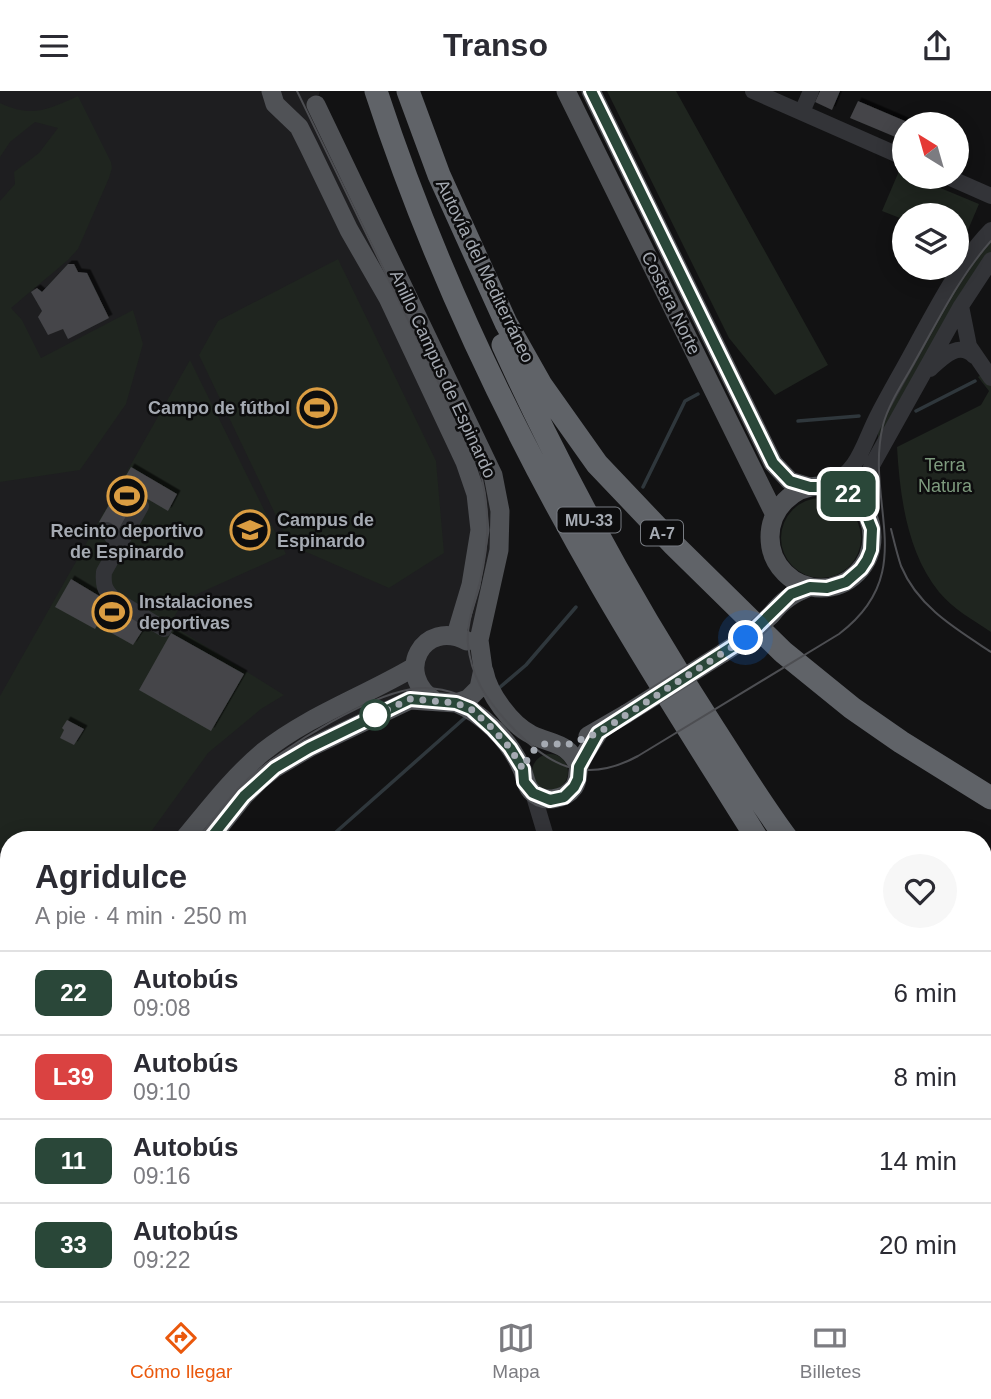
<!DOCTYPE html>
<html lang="es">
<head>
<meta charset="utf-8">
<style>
	body { margin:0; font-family:Arial,sans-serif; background:#f7f7f7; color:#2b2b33; height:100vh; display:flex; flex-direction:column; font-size:26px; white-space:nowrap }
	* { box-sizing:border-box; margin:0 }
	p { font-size:23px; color:#7c7c81 }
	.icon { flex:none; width:38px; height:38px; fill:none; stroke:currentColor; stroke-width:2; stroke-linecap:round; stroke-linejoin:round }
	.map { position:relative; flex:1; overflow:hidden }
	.details { position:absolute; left:0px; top:740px; width:992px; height:471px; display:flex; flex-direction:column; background:#fff; border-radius:28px 28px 0 0; box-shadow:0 4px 18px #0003 }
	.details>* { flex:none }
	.badge { padding:0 14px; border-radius:10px; font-size:24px; line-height:46px }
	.needle { width:46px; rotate:323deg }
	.controls { position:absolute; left:892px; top:21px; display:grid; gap:14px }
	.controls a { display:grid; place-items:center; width:77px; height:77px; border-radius:50%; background:#fff; box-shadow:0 4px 18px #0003; font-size:35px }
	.you { position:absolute; width:35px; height:35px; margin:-18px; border:5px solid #fff; border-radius:50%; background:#1a73e8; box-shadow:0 0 0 10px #1a73e833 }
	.map>.badge { position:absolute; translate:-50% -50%; box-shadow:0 0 0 4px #fff }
	.round { display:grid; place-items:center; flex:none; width:74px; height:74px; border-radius:37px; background:#f7f7f7 }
	.headline { display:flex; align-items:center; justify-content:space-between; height:119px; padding:0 35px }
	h1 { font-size:33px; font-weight:700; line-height:52px }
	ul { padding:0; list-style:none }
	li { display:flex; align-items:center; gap:21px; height:84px; padding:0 35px; border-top:2px solid #e1e1e2 }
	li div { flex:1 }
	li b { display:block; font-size:26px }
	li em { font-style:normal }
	li .badge { min-width:77px; font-weight:700; text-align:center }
	header { display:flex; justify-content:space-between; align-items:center; height:91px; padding:0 35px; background:#fff; font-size:32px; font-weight:700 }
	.tab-bar { display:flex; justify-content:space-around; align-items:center; height:98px; border-top:2px solid #e1e1e2; background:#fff; font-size:19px; color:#7c7c81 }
	.tab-bar a { display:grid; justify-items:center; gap:4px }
	.tab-bar .on { color:#ea580c }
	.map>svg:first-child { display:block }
	.built { fill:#1e1e20 }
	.green { fill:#1f251f }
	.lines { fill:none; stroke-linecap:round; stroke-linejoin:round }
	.stream { stroke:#2f373c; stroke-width:3.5 }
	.building { fill:#444548; filter:url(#shadow) }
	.minor { stroke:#333438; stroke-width:16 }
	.major { stroke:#505256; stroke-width:19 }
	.highway { stroke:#606368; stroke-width:23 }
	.tram { stroke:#4d4e52; stroke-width:2 }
	.major-bridge { stroke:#505256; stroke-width:19 }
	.line-casing { stroke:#fff; stroke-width:16 }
	.line { stroke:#2a4739; stroke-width:10 }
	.walk { stroke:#a5aab2; stroke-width:7; stroke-dasharray:0 12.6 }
	.stop-dot { fill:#fff; stroke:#2a4739; stroke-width:3.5 }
	.labels { text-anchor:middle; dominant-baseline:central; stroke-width:5; stroke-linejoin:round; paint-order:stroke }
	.shield { fill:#0d0d0e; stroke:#777b81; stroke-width:2 }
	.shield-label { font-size:16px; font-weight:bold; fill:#a5aab2 }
	.street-label { font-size:18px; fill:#a5aab2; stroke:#0d0d0e }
	.poi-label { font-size:18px; font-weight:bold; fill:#a5aab2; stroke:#0d0d0e; text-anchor:start }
	.park-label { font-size:18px; fill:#7e9b7e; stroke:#0d0d0e }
</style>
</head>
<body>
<header><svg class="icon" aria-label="menu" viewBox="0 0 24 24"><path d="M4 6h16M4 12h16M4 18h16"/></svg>Transo<svg class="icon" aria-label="share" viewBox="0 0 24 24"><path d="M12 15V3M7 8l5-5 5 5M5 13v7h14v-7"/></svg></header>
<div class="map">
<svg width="991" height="1210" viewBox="0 0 991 1210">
	<defs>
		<filter id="shadow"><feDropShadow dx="3.5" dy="-3.5" stdDeviation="0" flood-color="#0009"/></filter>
	</defs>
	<rect width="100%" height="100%" fill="#121213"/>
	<path class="built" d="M0,0H320L316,14L500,420L479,597L435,610L309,657L209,749H9V881L0,883Z"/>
	<path class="green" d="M607,0H676L828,274L775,304L729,247Z
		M78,5L111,71L112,77L109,87L78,158L68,169L11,217L22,229L41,267L133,219L143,253L126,313L80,379L0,391V110L15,93L14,81L39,62L58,37L35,31L10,51L0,66V12C32,27 47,19 78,5Z
		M899,80L905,82V86H914L979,113L962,153L957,151V124H905V129L882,120Z
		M991,144V165L878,356V341L914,264Z
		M338,168L436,370L444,462L389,497L290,454L199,264L218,230Z
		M190,269L286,463L184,509L170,533L284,604L261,618L208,662L145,749H9V763L0,758V605Z
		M991,276V541C973,529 953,518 939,501C907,461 900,406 897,356L981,314L989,300L978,286Z
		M781 447a40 40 0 1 1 80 0a40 40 0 1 1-80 0Z
		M532 681a18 18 0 1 1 36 0a18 18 0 1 1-36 0Z"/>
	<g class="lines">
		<path class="stream" d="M916,320L975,290
			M798,330L859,325
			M643,396L685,310L698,303
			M499,597L526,574L576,516
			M327,749L467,625
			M0,979L9,972"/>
	</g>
	<path class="building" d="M820,0H840L832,19L815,11Z
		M858,10L912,33H905V50L850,27Z
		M68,173H74L78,181L87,182L109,227L68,248L63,238L48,244L38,226L42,220L31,201L37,197L42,201Z
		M131,376L177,403L168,420L139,403L117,442L99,431Z
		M71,488L111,512L95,538L55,516Z
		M121,518L146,534L133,554L108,540Z
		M171,542L244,583L211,640L139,599Z
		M67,629L84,638L74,654L60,647L64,639L62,637Z"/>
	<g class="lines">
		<path class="minor" d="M753,0L905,67
			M802,21L811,0
			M948,86L991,105
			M961,215L969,255L991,287
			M930,278C942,267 959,249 974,265
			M828,396C862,376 862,354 879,322C892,297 907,272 920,247C941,209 961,170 991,139
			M141,415L104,481C103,493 104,499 113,507L164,538
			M864,418L863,400L871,376L961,215L991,169
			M107,439L119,454
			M533,702L547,749
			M984,1088L991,1095
			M0,1094L9,1091
			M175,1202L178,1210
			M699,1202L711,1210
			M872,1210L873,1202"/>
		<path class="major" d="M271,0L275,13L299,36L309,56L349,139L388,207L465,371L476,403L480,439L471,494L456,544
			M566,0L775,424
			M591,0L773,372L790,390L810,396
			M770 446a51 51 0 1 1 102 0a51 51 0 1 1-102 0Z
			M771,524C783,509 792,503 810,496
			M723,562L746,547
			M484,580C488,602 511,634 532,644C554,654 568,651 579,676
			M435,610C393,583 423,527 467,550
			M456,612C483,623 509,649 521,676C526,685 524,692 531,700C543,713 565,709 574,696C579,689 577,682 579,675C583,664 592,652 598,642
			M588,645L626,623
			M183,749C209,718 232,687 263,661C308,625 365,605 414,576
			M209,749L244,705L259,690L275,677L309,657L410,609L456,612L468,608L479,597L483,578L479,549L499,459L500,420L493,384L316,14
			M0,863L9,861
			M0,883L9,881"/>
		<path class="highway" d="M376,0C432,172 510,336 600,492C650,579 705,664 758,749
			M408,0L439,84L506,232L541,294L597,373L674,454L783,561L852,617L901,651L991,707
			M503,254C564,388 634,515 714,638C738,675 761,713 788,749
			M984,991L991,999
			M984,1026L991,1033
			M984,1047L991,1055"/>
		<path class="tram" d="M297,0L479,375C490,417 490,448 480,491C475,510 466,534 468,553C471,586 486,608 508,632C547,674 583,695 638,665L839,543C921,481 864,413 883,334C889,312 903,292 914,272C938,230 959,186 991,150
			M891,438C894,450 897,463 901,475C918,516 956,538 991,561
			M197,749C213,728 229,706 248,688C282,657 375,599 421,597C447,596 474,607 493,626
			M0,873L9,871"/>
		<path class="major-bridge" d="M746,547L771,524
			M626,623L723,562"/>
	</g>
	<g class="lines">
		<g class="line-casing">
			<path id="line" d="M209,749L244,705L275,677L309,657L410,608L456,612L471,618L492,637L510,657L523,678L524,691L533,702L550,709L564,706L574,696L578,688L579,676L598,642L746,547L791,503L810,496L827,497L846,491L861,478L867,469L871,459L872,438L864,418L855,407L842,400L828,396H810L790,390L773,372L591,0"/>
		</g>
		<use href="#line" class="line"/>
		<path class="walk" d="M375,624L370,627L410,608L456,612L471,618L492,637L510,657L523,678C531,658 541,647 564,655L598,642L746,547"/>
	</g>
	<defs>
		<g id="stadium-ring" transform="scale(2.0125)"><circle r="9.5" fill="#0d0d0e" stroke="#db9d42" stroke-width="1.5"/><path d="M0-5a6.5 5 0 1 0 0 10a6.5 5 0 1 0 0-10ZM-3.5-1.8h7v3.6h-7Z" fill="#db9d42"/></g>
		<g id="university-ring" transform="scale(2.0125)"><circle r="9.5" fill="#0d0d0e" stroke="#db9d42" stroke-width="1.5"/><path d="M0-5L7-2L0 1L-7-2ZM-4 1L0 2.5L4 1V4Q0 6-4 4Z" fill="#db9d42"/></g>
	</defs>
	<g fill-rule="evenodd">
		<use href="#stadium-ring" x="317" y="317"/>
		<use href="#stadium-ring" x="127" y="405"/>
		<use href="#university-ring" x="250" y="439"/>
		<use href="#stadium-ring" x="112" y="521"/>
	</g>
	<circle class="stop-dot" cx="375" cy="624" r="14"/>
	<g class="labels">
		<g class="shield">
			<rect x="557.5" y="416.5" width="63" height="25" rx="5"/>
			<rect x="641" y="429.5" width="42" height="25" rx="5"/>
		</g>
		<g class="shield-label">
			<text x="589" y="429">MU-33</text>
			<text x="662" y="442">A-7</text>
		</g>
		<g class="street-label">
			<text transform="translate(485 180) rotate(64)">Autovía del Mediterráneo</text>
			<text transform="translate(671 212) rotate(64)">Costera Norte</text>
			<text transform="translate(443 283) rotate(65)">Anillo Campus de Espinardo</text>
		</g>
		<g class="poi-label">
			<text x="290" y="317" text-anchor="end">Campo de fútbol</text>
			<text x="277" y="429">Campus de<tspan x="277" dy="21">Espinardo</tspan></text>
			<text x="127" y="440" text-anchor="middle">Recinto deportivo<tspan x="127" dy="21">de Espinardo</tspan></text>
			<text x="139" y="511">Instalaciones<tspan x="139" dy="21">deportivas</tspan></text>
		</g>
		<g class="park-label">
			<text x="945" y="374">Terra<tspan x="945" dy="21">Natura</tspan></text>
		</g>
	</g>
</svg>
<div class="controls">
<a><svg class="needle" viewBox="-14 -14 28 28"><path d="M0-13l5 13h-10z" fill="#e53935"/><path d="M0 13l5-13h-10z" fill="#7c7c81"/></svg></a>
<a><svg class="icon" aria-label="layers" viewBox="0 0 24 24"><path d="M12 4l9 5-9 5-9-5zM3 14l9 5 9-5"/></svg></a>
</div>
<div class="you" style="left:746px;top:547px"></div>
<b class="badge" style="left:848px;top:403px;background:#2a4739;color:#fff">22</b>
<section class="details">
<div class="headline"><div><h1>Agridulce</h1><p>A pie · 4 min · 250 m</p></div><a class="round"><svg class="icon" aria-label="heart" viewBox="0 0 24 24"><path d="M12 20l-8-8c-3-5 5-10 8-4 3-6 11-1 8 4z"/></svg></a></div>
<ul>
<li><span class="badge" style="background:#2a4739;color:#fff">22</span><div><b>Autobús</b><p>09:08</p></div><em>6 min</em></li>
<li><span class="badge" style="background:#da4241;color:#fff">L39</span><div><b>Autobús</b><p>09:10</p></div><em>8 min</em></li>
<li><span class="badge" style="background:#2a4739;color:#fff">11</span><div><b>Autobús</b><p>09:16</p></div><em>14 min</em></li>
<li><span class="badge" style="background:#294738;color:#fff">33</span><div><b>Autobús</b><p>09:22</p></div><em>20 min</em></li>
</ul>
</section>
</div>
<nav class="tab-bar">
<a class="on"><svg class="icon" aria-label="directions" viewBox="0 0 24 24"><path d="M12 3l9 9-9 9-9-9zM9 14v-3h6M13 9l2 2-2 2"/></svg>Cómo llegar</a>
<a><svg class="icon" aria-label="map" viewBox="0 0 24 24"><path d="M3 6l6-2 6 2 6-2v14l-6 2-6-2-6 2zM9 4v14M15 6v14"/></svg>Mapa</a>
<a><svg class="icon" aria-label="tickets" viewBox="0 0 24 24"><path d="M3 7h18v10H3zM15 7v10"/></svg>Billetes</a>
</nav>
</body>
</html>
